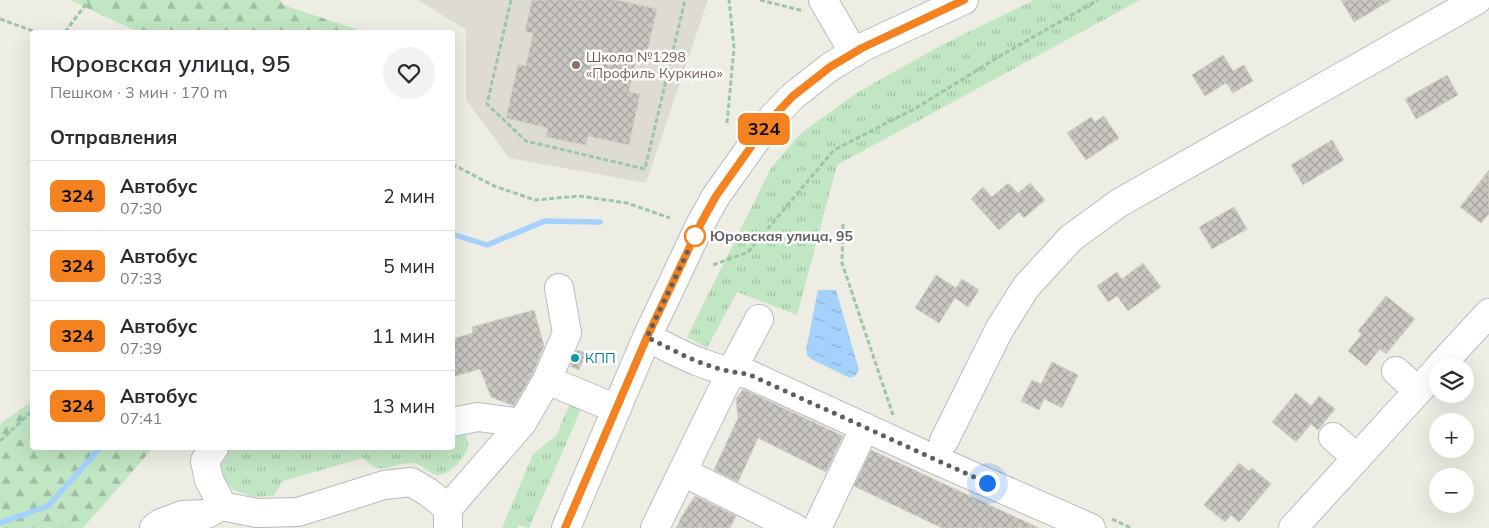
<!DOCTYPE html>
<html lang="ru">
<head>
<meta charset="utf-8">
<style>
	body { margin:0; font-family:Mulish,sans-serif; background:#f2f2f3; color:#2b2b33; height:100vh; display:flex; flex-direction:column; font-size:19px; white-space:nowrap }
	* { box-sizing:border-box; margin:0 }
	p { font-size:16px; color:#7c7c81 }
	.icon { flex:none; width:28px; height:28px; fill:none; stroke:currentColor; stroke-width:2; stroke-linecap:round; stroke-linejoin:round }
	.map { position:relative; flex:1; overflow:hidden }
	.side { position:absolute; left:30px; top:30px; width:425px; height:420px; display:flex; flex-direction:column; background:#fff; border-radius:5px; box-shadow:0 5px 20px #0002 }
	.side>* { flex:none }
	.badge { padding:0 10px; border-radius:8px; font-size:18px; line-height:32px }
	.tools { position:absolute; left:1429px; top:358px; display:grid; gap:10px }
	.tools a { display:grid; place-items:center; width:45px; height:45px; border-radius:50%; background:#fff; box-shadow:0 5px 20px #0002; font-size:25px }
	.you { position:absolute; width:25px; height:25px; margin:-12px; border:4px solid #fff; border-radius:50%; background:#1a73e8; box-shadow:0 0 0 8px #1a73e833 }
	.map>.badge { position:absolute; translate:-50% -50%; box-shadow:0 0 0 2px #fff }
	h2 { padding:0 20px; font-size:19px; line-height:45px }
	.round { display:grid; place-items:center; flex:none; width:52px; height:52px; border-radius:26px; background:#f2f2f3 }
	.overview { display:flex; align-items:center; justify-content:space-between; height:85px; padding:0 20px }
	h1 { font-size:24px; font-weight:600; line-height:38px }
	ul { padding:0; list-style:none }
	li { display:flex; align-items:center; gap:15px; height:70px; padding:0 20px; border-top:1px solid #e1e1e2 }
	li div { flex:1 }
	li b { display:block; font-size:19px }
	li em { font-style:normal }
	li .badge { min-width:55px; font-weight:700; text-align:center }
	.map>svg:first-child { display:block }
	.education { fill:#dedcd2 }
	.grass { fill:url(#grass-tufts) }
	.forest { fill:url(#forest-firs) }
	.water { fill:url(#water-ripples) }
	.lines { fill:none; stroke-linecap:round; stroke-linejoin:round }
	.stream { stroke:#a5d1fd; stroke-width:5.5 }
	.building { fill:url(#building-cross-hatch); stroke:#d3cfc3 }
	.minor-casing { stroke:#b9bbc0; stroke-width:30 }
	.path { stroke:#9bc6aa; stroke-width:3; stroke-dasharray:5 2.5; stroke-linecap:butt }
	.minor { stroke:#fff; stroke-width:28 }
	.line-casing { stroke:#fff; stroke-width:11 }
	.line { stroke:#f58220; stroke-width:8 }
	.walk { stroke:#5c5f65; stroke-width:5; stroke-dasharray:0 9 }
	.education-dot { fill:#8d6e63; stroke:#fff; stroke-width:2 }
	.stop-dot { fill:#fff; stroke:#f58220; stroke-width:2.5 }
	.culture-dot { fill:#0f9aa8; stroke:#fff; stroke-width:2 }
	.labels { text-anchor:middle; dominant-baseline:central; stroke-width:5; stroke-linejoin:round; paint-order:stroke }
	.education-label { font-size:14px; fill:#785e54; stroke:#fff; text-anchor:start }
	.stop-label { font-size:14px; font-weight:bold; fill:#5c5f65; stroke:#fff; text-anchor:start }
	.culture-label { font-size:14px; fill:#0d838f; stroke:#fff; text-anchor:start }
</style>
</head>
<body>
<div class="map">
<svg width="1489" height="528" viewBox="0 0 1489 528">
	<defs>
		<pattern id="grass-tufts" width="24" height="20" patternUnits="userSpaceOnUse" patternTransform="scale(1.25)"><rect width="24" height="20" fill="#c1e6c4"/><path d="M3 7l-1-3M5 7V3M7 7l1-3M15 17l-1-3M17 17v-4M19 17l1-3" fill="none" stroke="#a0bea3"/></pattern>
		<pattern id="forest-firs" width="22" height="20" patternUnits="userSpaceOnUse" patternTransform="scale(1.25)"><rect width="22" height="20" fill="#c1e6c4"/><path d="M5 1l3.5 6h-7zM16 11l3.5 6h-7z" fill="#a0bea3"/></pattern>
		<pattern id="water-ripples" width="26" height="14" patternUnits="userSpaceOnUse" patternTransform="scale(1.25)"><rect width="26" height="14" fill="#a5d1fd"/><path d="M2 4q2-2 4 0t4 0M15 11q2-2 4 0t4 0" fill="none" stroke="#8aadd0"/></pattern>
		<pattern id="building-cross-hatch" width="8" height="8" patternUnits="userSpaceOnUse" patternTransform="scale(1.25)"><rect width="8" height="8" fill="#cac7c2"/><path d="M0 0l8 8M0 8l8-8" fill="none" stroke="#a7a5a1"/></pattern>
	</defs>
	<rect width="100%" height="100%" fill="#eeede4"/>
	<path class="education" d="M418,0H708L646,183L509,158L466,100V30Z"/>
	<path class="grass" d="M1034,0H1140L837,165L797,315L737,292L707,348L687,337L771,168L800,134L855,94L936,48Z
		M573,396L583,405L529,528L519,525L517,528H502L533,454L556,436Z
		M453,427L462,430C465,434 469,440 468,445C467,456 450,476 437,475C429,474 424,466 417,464C402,459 384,474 372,466C369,464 366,460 363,458L283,481L273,496L253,497L234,490L224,480L218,465L224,448H452Z"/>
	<path class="forest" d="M70,0H280L283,5L365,32H138Z
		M32,401V448H153L83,528H0V424Z"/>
	<path class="water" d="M818,290H836L859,370L855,376L850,378L811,359L807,355L806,350Z"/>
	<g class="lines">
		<path class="stream" d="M452,236L455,235L487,245L545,221L600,222
			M0,523L48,506L100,448"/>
	</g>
	<path class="building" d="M532,0H617L657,9L646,57L637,55L629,92L640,94L629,145L588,136L586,145L546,137L548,128L506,118L518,64L526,66L533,33L525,32Z
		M1341,0H1391L1354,22Z
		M1223,55L1233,71L1244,65L1253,81L1233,93L1226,83L1205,96L1192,75Z
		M1447,75L1458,95L1416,119L1405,99Z
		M1104,116L1119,138L1086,160L1067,133L1091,117L1095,122Z
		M1332,140L1344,160L1303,185L1291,165Z
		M1489,170V214L1481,223L1460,207Z
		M1008,183L1018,193L1030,183L1045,200L1024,218L1019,212L999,230L971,199L983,187L992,197Z
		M1234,207L1247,229L1212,249L1199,227Z
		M1143,263L1161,287L1128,311L1117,296L1108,302L1097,286L1117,272L1122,279Z
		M936,275L956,288L962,279L979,290L968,307L955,298L939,323L915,308Z
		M1386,296L1415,319L1386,354L1380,349L1366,366L1348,351L1362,334L1358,331Z
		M534,310L544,346L533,373L514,406L491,397L480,369L452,377V339L473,333L472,327Z
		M577,350L586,353L579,370L570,366Z
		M1052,362L1078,375L1062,408L1044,399L1039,410L1021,401L1032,380L1041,384Z
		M743,389L843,436L826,472L758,438L738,482L714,470L738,418L736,399Z
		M1296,393L1311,406L1319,396L1335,409L1318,430L1311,424L1296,442L1272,422Z
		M871,450L1039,528H942L854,486Z
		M1239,463L1249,471L1252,468L1271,484L1239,522L1231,515L1225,522L1204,505Z
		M695,496L736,516L730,528H676L682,516Z"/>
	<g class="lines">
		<g class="minor-casing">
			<path id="minor" d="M823,0L854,53
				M647,337C680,354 711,371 748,374L936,460L1091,528
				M1440,366L1489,313
				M1396,371L1418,391
				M547,380L617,409
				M452,422L478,417L522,423
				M1333,437L1357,458
				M944,441L999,330L1026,287L1071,238L1119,203L1477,0
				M214,448L205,461L209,480L219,499L221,506L257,513L298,512L384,485L411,482L428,492L448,508
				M683,472L795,528
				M154,528L161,523L182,515L207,514L221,506
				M448,528V508L522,423L547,380L567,333L559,288
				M566,528L647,337L701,223L716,196L758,137L773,117L793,96L830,67L861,48L964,0
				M655,528L731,372L759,319
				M817,528L865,427
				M1293,528L1438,369"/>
		</g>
		<path class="path" d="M511,0L487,104L526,141L645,169L685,0
			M760,0L804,11
			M0,19L36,32
			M65,32L89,0
			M727,123L734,48L729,0
			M452,164L494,186L535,200L579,196L627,203L670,218
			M843,224L842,263L893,415
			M713,265L748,252L834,150L916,108L1000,56L1098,0
			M0,441L32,411
			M1112,519L1131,528"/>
		<use href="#minor" class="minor"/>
	</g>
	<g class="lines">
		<g class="line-casing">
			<path id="line" d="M565,528L647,337L701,223L716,196L758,137L773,117L793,96L830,67L862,48L964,0"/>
		</g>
		<use href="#line" class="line"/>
		<path class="walk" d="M695,236L647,337C680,354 711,371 748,374L987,483"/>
	</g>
	<circle class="education-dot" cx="576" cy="65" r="5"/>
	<circle class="stop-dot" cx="695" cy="236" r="10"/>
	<circle class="culture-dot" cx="575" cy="358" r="5"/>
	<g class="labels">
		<g class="education-label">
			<text x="586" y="57">Школа №1298<tspan x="586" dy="16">«Профиль Куркино»</tspan></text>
		</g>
		<g class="stop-label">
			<text x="710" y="236">Юровская улица, 95</text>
		</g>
		<g class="culture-label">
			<text x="585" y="358">КПП</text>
		</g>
	</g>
</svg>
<div class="tools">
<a><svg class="icon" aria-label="layers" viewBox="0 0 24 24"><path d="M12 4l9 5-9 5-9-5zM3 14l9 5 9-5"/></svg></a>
<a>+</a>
<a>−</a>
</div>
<div class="you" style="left:987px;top:483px"></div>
<b class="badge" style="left:764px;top:129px;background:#f58220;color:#111">324</b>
<section class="side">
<div class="overview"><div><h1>Юровская улица, 95</h1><p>Пешком · 3 мин · 170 m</p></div><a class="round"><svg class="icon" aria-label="heart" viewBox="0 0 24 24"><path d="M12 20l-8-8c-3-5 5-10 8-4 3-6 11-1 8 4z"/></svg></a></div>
<h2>Отправления</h2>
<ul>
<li><span class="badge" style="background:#f58220;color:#111">324</span><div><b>Автобус</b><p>07:30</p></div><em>2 мин</em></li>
<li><span class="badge" style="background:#f58220;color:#111">324</span><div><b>Автобус</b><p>07:33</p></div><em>5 мин</em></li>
<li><span class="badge" style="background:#f58220;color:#111">324</span><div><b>Автобус</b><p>07:39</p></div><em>11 мин</em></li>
<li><span class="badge" style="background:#f58220;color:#111">324</span><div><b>Автобус</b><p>07:41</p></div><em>13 мин</em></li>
</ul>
</section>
</div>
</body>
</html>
